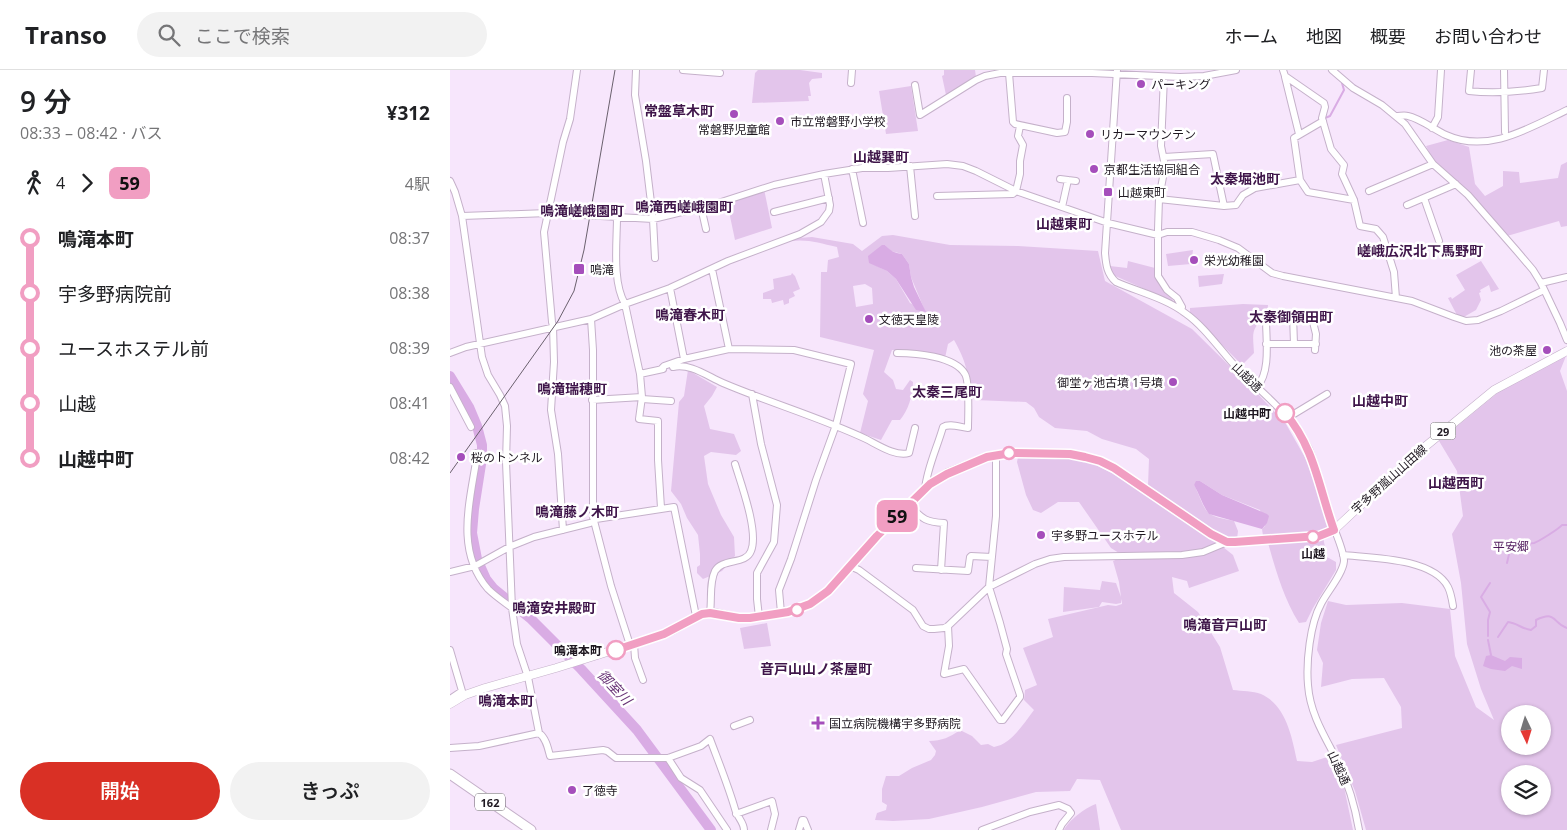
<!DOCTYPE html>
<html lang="ja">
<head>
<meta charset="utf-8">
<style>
	body { margin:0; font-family:"Open Sans","Noto Sans JP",sans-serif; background:#f2f2f2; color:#202124; height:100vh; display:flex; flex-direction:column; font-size:19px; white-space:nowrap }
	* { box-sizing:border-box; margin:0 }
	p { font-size:16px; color:#757577 }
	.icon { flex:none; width:28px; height:28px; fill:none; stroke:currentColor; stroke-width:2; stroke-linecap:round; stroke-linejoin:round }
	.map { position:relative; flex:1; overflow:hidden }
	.sheet { display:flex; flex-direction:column; background:#fff; width:450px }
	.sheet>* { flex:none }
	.badge { padding:0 10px; border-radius:8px; font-size:18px; line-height:32px }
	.needle { width:32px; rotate:176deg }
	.buttons { position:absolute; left:1051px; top:635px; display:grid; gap:10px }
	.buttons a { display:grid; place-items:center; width:50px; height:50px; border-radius:50%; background:#fff; box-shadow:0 1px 4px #0004; font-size:25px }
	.map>.badge { position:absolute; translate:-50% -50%; box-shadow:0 0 0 2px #fff }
	.legs { display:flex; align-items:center; gap:8px; height:55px; padding:0 20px; font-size:16px }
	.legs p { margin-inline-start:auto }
	.overview { display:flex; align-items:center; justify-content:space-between; height:85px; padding:0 20px }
	h1 { font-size:28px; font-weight:600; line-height:38px }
	.primary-button { display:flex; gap:10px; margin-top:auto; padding:10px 20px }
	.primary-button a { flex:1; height:58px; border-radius:30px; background:#d93025; color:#fff; font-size:20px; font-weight:600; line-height:58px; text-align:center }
	.primary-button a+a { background:#f2f2f2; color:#202124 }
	ul { padding:0 20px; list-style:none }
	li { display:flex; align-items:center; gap:18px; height:55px; font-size:19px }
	li i { display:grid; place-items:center; width:8px; height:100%; margin:0 6px; background:currentColor }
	li i::after { content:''; width:12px; height:12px; margin:-6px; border:4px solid; border-radius:50%; background:#fff }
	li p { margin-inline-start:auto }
	li:first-child i { background:linear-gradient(#0000 50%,currentColor 0) }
	li:last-child i { background:linear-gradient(currentColor 50%,#0000 0) }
	header { display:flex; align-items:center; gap:30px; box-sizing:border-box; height:70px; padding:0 25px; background:#fff; border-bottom:1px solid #e0e0e0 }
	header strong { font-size:24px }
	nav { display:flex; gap:28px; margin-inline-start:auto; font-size:18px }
	.search { width:350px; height:45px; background:#f2f2f2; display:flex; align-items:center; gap:12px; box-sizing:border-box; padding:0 18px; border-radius:28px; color:#757577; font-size:19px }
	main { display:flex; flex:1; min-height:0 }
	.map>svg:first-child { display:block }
	.green { fill:#e3c5eb; fill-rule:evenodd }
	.water { fill:#d9ace4 }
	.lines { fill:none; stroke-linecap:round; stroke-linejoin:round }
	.stream { stroke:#d9ace4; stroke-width:2 }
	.river { stroke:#d9ace4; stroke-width:10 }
	.minor-casing { stroke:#c5b1ca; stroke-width:8 }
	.major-casing { stroke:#c5b1ca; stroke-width:9 }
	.highway-casing { stroke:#c5b1ca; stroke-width:11 }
	.minor { stroke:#fff; stroke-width:6 }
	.major { stroke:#fff; stroke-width:8 }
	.highway { stroke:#fff; stroke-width:9 }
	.tram { stroke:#6a606d; stroke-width:1 }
	.line-1-casing { stroke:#fff; stroke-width:11 }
	.line-1 { stroke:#f19ec2; stroke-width:8 }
	.poi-dot { fill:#a54ebb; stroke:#fff; stroke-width:2 }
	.stop-1-dot { fill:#fff; stroke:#f19ec2; stroke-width:2.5 }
	.labels { text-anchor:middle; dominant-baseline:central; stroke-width:5; stroke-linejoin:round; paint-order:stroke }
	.shield { fill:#fff; stroke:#625d64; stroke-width:1 }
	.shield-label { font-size:11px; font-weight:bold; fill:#1f1821 }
	.poi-label { font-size:12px; fill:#1f1821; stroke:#fff; text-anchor:start }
	.street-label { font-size:12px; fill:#1f1821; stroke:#fff }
	.stop-label { font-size:12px; font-weight:bold; fill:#1f1821; stroke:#fff; text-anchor:end }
	.park-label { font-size:12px; fill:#4f195c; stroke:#fff }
	.neighbourhood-label { font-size:14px; font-weight:bold; fill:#3f164a; stroke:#fff }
	.water-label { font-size:14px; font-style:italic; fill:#683376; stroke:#fff }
</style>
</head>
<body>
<header>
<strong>Transo</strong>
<div class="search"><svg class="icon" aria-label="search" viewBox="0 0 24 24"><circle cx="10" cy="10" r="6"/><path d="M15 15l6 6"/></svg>ここで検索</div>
<nav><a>ホーム</a><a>地図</a><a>概要</a><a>お問い合わせ</a></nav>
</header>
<main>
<section class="sheet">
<div class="overview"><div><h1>9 分</h1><p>08:33 – 08:42 · バス</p></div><b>¥312</b></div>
<div class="legs"><svg class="icon" aria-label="walk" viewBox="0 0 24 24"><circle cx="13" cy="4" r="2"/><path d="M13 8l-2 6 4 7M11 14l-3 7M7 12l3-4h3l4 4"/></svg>4<svg class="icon" aria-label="forward" viewBox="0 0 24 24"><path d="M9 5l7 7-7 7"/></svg><b class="badge" style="background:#f19ec2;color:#111">59</b><p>4駅</p></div>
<ul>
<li><i style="color:#f19ec2"></i><b>鳴滝本町</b><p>08:37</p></li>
<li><i style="color:#f19ec2"></i><span>宇多野病院前</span><p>08:38</p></li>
<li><i style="color:#f19ec2"></i><span>ユースホステル前</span><p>08:39</p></li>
<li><i style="color:#f19ec2"></i><span>山越</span><p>08:41</p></li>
<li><i style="color:#f19ec2"></i><b>山越中町</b><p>08:42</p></li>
</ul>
<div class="primary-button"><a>開始</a><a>きっぷ</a></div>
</section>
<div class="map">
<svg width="1117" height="760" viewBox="0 0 1117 760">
	<rect width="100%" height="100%" fill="#f7e6fc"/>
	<path class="green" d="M308,0H350L372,3V8L362,9L359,13L361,26H358L359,31L302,33L305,3Z
		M494,0H525L526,7L496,25L492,6L494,5Z
		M461,16L468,61L436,64L429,21Z
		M998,70L1019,77L1025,114L1035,126L1053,116V101L1069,102L1070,113L1108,108L1111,95L1117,92V156L1111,157L1109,151L1057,166L982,88L976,76Z
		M314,119L322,158L285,170L277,132Z
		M443,165L500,175L568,176L648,181L655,211L742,259L807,323L836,354L857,391L879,458L872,462L877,487L886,492V500L863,538L856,552L849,553C832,525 825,497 816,466H813L812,459L815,456L810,440L772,425L750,411L744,415C749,423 753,440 760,444C766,448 776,449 784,451L788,461L787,469L767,465L698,416L699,389L686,379L652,369L637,361L605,358L589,347L584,338L576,332L525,330L520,325C518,302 516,291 504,270L498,274L495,288L464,280H442L434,302L443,310L446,319L453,320L460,310L463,312C463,325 458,341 450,350H442L431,370L410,363L418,331L413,324L424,280L370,267L371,202H377L378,190L389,187L387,177C369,173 359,169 340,171L349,168L362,167L403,174L412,181L432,166ZM435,175L441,181L452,184L459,194L461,207L475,241L460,233L446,209L437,201L419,192ZM415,214L422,218L423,234L406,237L403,216Z
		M743,180L741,194L718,196L716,184Z
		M678,191L705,198L706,206L724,232L663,205L660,196L677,198Z
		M1031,191L1049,219L1041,222L1039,215L1030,220L1031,222L1029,223L1031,230L1026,240L1012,248L1008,247L998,228L1001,227L1002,229L1015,220L1006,205Z
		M342,203L345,206L350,219L343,222L345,226L339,229V233L334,235L333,230L322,233L321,229H313V223L324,219L323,209L341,205Z
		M774,204L772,214L749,217L748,206Z
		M793,234L818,235L817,246C800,259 803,263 804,283L792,295L740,243V238Z
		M1116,286L1110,301L1117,321V760H916L905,721L886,675L952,658L951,637L934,608L902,609L871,617L873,593L867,580L871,553L878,531L896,535L952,533L1000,539L1005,586L1026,637L1044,650L1031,619L1017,574L1011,513L1002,464L1013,446L1007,401L989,371L1050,321ZM1060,644H1092V676H1060ZM1060,704H1092V736H1060Z
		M238,300L267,317L262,326L254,336L260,359L284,364L291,381L286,385L261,382L254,386L258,414L271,445L284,467L285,486L272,501L253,509L247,503V497L250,495V484L248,465L237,448L231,434L221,421L229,332L234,326Z
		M569,386L618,388L640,392L662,403L769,473L753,480L731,483H669L661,478L629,432H608L591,443L583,440L576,425L567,392L568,387Z
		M773,477L783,485L789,501L739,518L737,511L722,507L724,523L748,542L770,577L783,620C792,621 803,621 811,624C836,635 842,667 847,691L862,692L880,686L894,717L903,760H671L650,710L627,709L620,721L586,722L532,737L479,749L443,751L425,750L427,743L436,740L437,735L432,732V719L436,706H449L462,698L481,690L485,685L486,681L479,671C492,671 500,667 510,660L522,666L531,675L538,674L544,677C562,674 573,654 584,640L574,630L575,620L587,615L573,578L603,567L598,549L658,535L666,536L672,534V529L671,533L666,534L652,532L649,537L613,542L614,517L650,520L652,511L666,513L671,527L669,512L663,491L668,489L732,487Z
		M317,553L321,576L294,579L290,558Z
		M646,734L650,760H614C619,750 635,738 646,734Z"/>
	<path class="water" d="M432,175H435C441,181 444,183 452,184L459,194L461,207L464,217L476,242L466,240L446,209L437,201L419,193L418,186Z
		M746,411H750L772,425L817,444L819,446L817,453L812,459L759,444C752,435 750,425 744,415Z
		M1041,585L1055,591L1060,587L1072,588V599L1062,596L1055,601L1041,599L1033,596L1036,586Z"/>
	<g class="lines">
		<path class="stream" d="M875,48L880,46L894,20L892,13
			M1057,493L1060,480L1065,477L1069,479C1071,478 1073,475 1075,474C1076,474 1083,473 1084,473C1088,472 1110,458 1112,455H1117
			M1038,566V550L1040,542L1031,527L1040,513
			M1048,567L1058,552C1067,553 1072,559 1081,560L1086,556V550C1107,540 1102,553 1117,558
			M1038,570L1041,585"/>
		<path class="river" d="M0,306L19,337L27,356L32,375V388L24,439L22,463L27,489L36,509L44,519L80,548L131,599L187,660L261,760"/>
		<g class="minor-casing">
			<path id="minor" d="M186,0L185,25L196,91L203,149L205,188
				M233,0L270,3
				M667,0L655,183C656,195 657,204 666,212C689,222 715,228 735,243C755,257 770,280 787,298C813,324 842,345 859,379C867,398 869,418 876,437C880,451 894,478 894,491C893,504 877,522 871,534C860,554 856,592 858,615C860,644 875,667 888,692C898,713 905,736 909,760
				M833,0L835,6L874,33L875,37L872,48L881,79L894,95L892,104L904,130L910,156L926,159L933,167L944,202L946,228
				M882,0L903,18L932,35L955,54L983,94L1018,125L1066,180L1083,200L1091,213L1110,253L1117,270
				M1021,0L1019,21C1044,24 1067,22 1092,18L1094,0
				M1054,0L1055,62
				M559,3L563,52L565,54L607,63L615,62L617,52V28
				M714,7L711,76L715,96L709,129L708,159V206L717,220L727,228L732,237L731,240
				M835,7L849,64
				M401,13L402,0
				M465,15L470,45L526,10L535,6L550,3H642L730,7L754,6L786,0
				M946,46C950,46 955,45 958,46C969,48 985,60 996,65C1038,84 1079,58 1117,40
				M873,51L844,68L850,110L858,122L904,130
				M982,58L988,47L991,0
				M714,87L763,84L774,136
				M460,96L465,146
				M402,99L413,153
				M610,109L626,111
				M0,111L5,122L12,146L98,143L203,149L265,134L324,115L374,104L412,98H438L497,94L513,96L526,101L566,121L658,153L708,165L717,162H742L769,170L788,178L822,203L833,206L962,231L1004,247L1016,251L1028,250L1051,241L1094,220
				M919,121L983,94
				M487,126L563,124L566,121L570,104V91L573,75L568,66L570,56
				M974,128L989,171
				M709,129L774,136L786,135L793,125L805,118L850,110
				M957,135L1006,114
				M251,137L256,159
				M612,137L618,110
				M324,142L379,128
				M12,146L32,287L38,305L50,325L55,336L57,356L56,392L62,538L67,574L78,607L89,663C96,668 98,678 100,686L153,680L157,681L166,688H218L251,676L260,669C269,693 278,715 285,739C287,747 294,752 294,760
				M167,147C167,172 162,212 175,234L190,304L192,327L189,349L208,351V390L211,438
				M262,199L279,279
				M1091,213L1117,207
				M220,218L234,289
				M862,248L866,264L865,280
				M141,249L143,280V447L161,516L180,575
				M816,274H866
				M0,283L16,277L141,249L175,234L220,218L278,191L350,164L371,152L379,141L380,135L374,104
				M447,283C465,283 505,286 515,304C520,312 518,347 518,358C510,357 499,353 493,357C487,378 477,398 475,419
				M223,297C240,293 257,306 273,313C320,333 369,347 416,369C428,375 446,387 459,383L465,358
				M211,299L214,296L234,289L279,279L344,280L401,294L386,355L366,410L341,489L329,520L331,543
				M190,304L213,299
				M0,317L21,357
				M807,317C821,302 816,269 816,249L820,246L843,245L844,274
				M302,324L311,374L327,435L324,472L307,503V529L309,547
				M192,329L221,331
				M142,330L192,327
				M839,347L877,324
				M25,383L26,392C19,435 6,482 38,519C45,526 54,532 62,538
				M459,435C472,448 474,452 494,453L491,500
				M113,460L108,384L101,340L104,292L103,256L102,252L94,162L113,72L120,49L127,0
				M893,485C922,488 983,488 998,517C1001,523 1002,530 1003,536
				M400,496L409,500L463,540L473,556L479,559H484L494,558L498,556L539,517L585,494L600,489L614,487L732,485L753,482L777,472
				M466,498L518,501L520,487L521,486L542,487
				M0,502L25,496L59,477L84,467L140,453L146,449L224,437L246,546
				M260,543C262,529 259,513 265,501C272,488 296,495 301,481C309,462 291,414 285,394
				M498,556L499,576L494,604L514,599L550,650H553L570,627V625L556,584L557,579L550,553L539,517L546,446V385
				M184,574L185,588L193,610
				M0,580L12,621L0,629
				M284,656L300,650
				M0,678L29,676L89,663
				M218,688L231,708L250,720L277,760
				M286,744L322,731L325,744L321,760
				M349,760L352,750H354L358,760
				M532,760L580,742L609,735L618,739L621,743L612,754L609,760"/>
		</g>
		<g class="major-casing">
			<path id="major" d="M0,634L15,625L35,618L106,598L205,567L223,560L252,544L266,543L289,548H300L338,542L356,536L365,531L378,521L427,466L480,414L497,403L537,387L561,383L620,385L635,387L650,391L664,398L761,464L777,472H785L869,466L884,460L960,389L1044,320L1117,281"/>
		</g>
		<g class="highway-casing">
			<path id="highway" d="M0,704L81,760"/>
		</g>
		<use href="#minor" class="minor"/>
		<use href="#major" class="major"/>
		<use href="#highway" class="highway"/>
		<path class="tram" d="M0,403L108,251L124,221L134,180L165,0"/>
	</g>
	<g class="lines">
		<g class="line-1-casing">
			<path id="line-1" d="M166,580L214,564L252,544L260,543L289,548H300L338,542L360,534L378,521L427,466L480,414L497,404L537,387L561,383L620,384L635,387L650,391L664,398L761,464L777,472H785L869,466L884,460C869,419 865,378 835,343"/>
		</g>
		<use href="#line-1" class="line-1"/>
	</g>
	<g class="poi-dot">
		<circle cx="691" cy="14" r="5"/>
		<circle cx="284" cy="44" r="5"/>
		<circle cx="330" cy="51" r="5"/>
		<circle cx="640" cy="64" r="5"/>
		<circle cx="644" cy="99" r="5"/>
		<rect x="653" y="117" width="10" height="10" rx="2.5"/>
		<circle cx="744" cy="190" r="5"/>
		<rect x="123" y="193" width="12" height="12" rx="2.5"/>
		<circle cx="419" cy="249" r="5"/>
		<circle cx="1097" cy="280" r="5"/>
		<circle cx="723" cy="312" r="5"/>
		<circle cx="11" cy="387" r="5"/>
		<circle cx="591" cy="465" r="5"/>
		<path d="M365.5 645.5h5v5h5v5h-5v5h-5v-5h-5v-5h5z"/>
		<circle cx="122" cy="720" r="5"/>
	</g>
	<g class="stop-1-dot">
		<circle cx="835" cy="343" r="9"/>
		<circle cx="559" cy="383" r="6"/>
		<circle cx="863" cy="467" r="6"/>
		<circle cx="347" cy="540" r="6"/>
		<circle cx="166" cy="580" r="9"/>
	</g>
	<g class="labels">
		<g class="shield">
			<rect x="980.5" y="352.5" width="25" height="17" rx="4"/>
			<rect x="25" y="723.5" width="30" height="17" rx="4"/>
		</g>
		<g class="shield-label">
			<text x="993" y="361">29</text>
			<text x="40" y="732">162</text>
		</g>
		<g class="poi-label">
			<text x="701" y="14">パーキング</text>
			<text x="340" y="51">市立常磐野小学校</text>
			<text x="284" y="59" text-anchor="middle">常磐野児童館</text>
			<text x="650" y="64">リカーマウンテン</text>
			<text x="654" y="99">京都生活協同組合</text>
			<text x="668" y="122">山越東町</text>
			<text x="754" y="190">栄光幼稚園</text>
			<text x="140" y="199">鳴滝</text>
			<text x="429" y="249">文徳天皇陵</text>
			<text x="1087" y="280" text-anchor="end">池の茶屋</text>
			<text x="713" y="312" text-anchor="end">御堂ヶ池古墳 1号墳</text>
			<text x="21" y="387">桜のトンネル</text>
			<text x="601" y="465">宇多野ユースホテル</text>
			<text x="379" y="653">国立病院機構宇多野病院</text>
			<text x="132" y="720">了徳寺</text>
		</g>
		<g class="street-label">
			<text transform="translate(797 307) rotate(44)">山越通</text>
			<text transform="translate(939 409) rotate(-42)">宇多野嵐山山田線</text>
			<text transform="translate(889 698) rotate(65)">山越通</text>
		</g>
		<g class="stop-label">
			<text x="821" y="343">山越中町</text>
			<text x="863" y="483" text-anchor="middle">山越</text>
			<text x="152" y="580">鳴滝本町</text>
		</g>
		<g class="park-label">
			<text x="1061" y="476">平安郷</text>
		</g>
		<g class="neighbourhood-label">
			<text x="229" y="40">常盤草木町</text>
			<text x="431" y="86">山越巽町</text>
			<text x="795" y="108">太秦堀池町</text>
			<text x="234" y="136">鳴滝西嵯峨園町</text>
			<text x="132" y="140">鳴滝嵯峨園町</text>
			<text x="614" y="153">山越東町</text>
			<text x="970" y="180">嵯峨広沢北下馬野町</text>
			<text x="240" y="244">鳴滝春木町</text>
			<text x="841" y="246">太秦御領田町</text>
			<text x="122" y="318">鳴滝瑞穂町</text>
			<text x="497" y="321">太秦三尾町</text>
			<text x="930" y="330">山越中町</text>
			<text x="1006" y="412">山越西町</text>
			<text x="127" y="441">鳴滝藤ノ木町</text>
			<text x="104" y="537">鳴滝安井殿町</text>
			<text x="775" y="554">鳴滝音戸山町</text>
			<text x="366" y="598">音戸山山ノ茶屋町</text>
			<text x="56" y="630">鳴滝本町</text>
		</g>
		<g class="water-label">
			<text transform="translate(165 617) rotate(47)">御室川</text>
		</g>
	</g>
</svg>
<div class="buttons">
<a><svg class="needle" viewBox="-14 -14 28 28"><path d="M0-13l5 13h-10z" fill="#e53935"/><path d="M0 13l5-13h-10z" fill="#757577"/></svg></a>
<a><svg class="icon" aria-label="layers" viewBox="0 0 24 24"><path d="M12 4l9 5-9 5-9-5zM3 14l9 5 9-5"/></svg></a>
</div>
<b class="badge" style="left:447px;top:446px;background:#f19ec2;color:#111">59</b>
</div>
</main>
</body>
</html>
